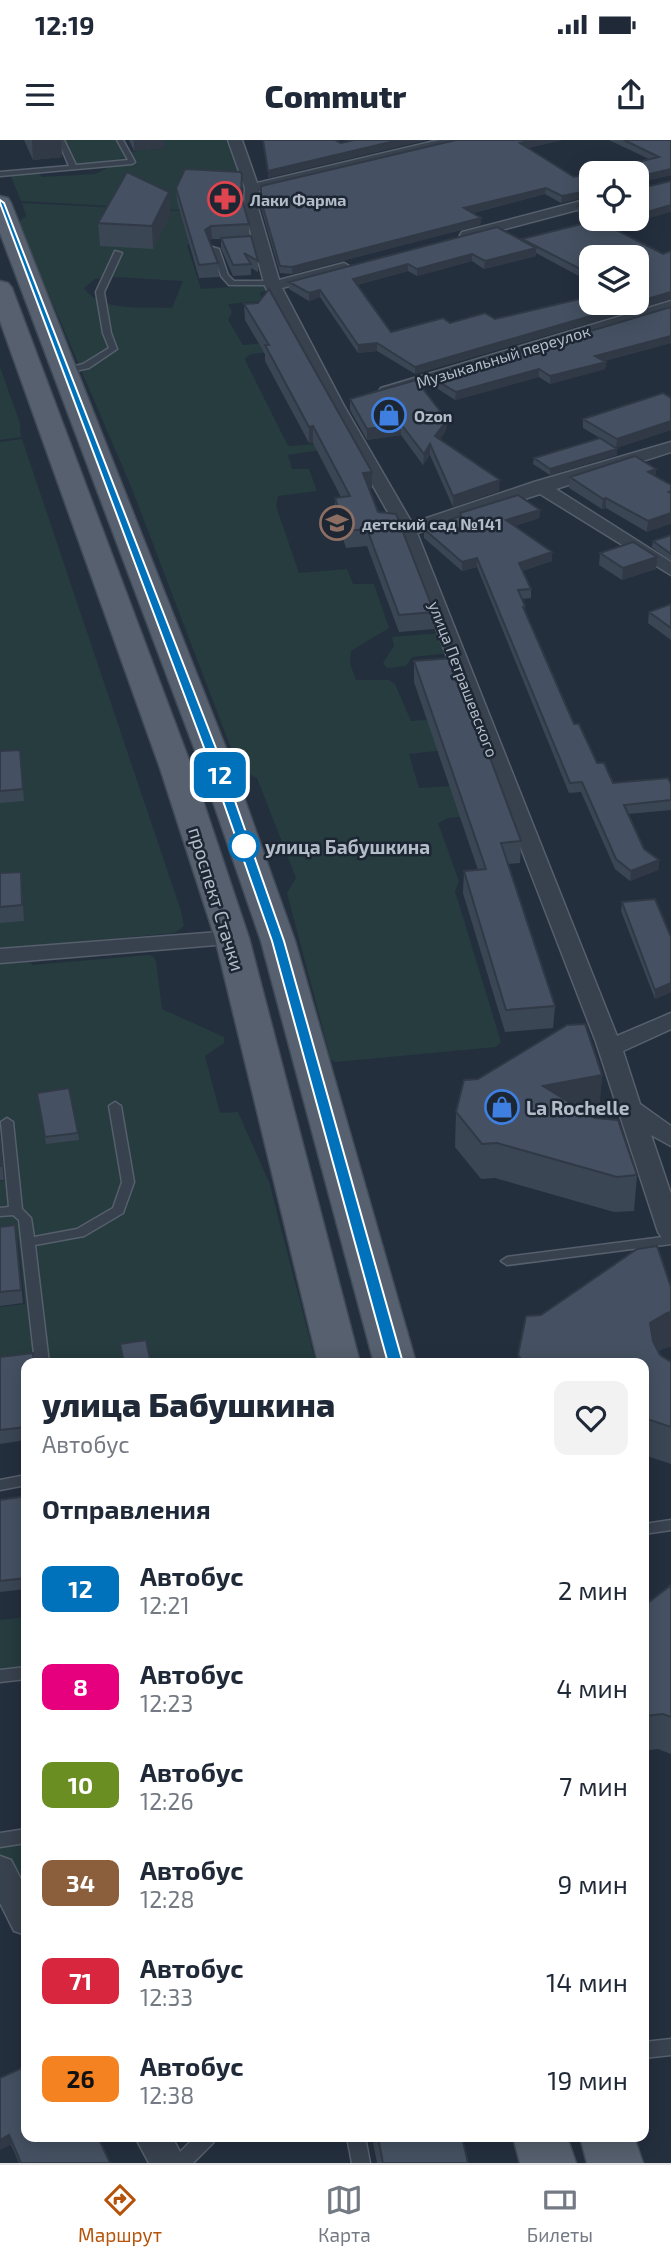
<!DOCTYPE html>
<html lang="ru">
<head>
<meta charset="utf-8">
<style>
	body { margin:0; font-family:"Exo 2",sans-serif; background:#f2f2f3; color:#1f2937; height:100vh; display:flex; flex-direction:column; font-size:26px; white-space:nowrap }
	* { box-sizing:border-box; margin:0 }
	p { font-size:23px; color:#747a83 }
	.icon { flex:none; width:38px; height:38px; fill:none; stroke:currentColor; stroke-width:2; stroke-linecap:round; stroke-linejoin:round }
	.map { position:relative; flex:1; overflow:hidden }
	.panel { position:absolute; left:21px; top:1218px; width:628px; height:784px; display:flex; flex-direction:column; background:#fff; border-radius:14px; box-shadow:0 4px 18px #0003 }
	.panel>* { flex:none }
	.badge { padding:0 14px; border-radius:10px; font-size:24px; line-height:46px }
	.buttons { position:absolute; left:579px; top:21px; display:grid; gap:14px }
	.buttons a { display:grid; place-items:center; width:70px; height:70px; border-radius:14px; background:#fff; box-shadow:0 4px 18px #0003; font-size:35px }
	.map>.badge { position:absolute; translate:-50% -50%; box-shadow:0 0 0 4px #fff }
	h2 { padding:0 21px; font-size:26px; line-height:63px }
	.round { display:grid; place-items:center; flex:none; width:74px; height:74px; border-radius:14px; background:#f2f2f3 }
	.head { display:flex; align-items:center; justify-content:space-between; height:119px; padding:0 21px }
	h1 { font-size:33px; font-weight:800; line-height:52px }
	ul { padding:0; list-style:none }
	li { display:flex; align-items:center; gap:21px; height:98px; padding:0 21px }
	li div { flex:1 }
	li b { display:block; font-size:26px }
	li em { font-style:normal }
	li .badge { min-width:77px; font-weight:700; text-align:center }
	.status { display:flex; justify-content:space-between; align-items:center; height:49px; padding:0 35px; background:#fff; direction:ltr }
	.status svg { height:19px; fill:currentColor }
	header { display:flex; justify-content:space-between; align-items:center; height:91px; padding:0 21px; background:#fff; font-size:32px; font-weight:800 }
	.dock { display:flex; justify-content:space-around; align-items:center; height:98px; border-top:2px solid #e0e1e3; background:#fff; font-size:19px; color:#747a83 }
	.dock a { display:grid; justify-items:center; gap:4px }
	.dock .on { color:#b45309 }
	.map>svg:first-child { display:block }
	.green { fill:#263c3f; fill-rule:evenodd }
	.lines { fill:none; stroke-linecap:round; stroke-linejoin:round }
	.service-casing { stroke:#565f6c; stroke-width:3 }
	.minor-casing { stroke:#565f6c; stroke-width:3 }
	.primary-casing { stroke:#414a57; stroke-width:3 }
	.service { fill:#38414e; fill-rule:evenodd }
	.minor { fill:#38414e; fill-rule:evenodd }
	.primary { fill:#56606e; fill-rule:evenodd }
	.wall { fill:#3b4654; fill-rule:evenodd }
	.shaded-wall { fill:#303945 }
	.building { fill:#455162; stroke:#303945; stroke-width:2 }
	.line { fill:#0072bc; stroke:#fff; stroke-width:2 }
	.stop-dot { fill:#fff; stroke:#0072bc; stroke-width:3.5 }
	.labels { text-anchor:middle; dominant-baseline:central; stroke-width:5; stroke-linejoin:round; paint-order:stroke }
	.far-poi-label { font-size:16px; font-weight:bold; fill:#b4bcc9; stroke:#1d2633; text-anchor:start }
	.far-street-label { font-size:16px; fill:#b4bcc9; stroke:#1d2633 }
	.stop-label { font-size:19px; font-weight:bold; fill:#b4bcc9; stroke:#1d2633; text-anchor:start }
	.street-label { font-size:19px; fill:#b4bcc9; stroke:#1d2633 }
	.poi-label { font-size:19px; font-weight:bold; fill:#b4bcc9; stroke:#1d2633; text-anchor:start }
</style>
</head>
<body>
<div class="status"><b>12:19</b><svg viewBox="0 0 49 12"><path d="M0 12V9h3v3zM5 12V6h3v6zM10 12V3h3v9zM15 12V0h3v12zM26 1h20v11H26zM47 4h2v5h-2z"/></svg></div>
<header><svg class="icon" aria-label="menu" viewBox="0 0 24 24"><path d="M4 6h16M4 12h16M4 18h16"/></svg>Commutr<svg class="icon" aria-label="share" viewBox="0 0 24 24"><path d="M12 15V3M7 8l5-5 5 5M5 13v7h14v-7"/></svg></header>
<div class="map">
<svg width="671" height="2023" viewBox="0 0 671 2023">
	<rect width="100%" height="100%" fill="#242f3e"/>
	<path class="green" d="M65,0H117L125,18L78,25Z
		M162,0H229L247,49L235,51L234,54L246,56L245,59L180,70L21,61L10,34L38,32L42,37L95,34L112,25L134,23L129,12L166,8Z
		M22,63L181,71L202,101L187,105L201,149L263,145L266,151L260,153L263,161L228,164L232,172L228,180L243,205L291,201L296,210L251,214L245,218L246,222L287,304L290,306L339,302L333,308L288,315L292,329H309L317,351L278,356L276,366L299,433L347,429L353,444H374L389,488L351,511L350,524L356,540H389L395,544L411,581L473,577L484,606L409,614L419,648L499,643L511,672L448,678L438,683L459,741L455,751L501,902L496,907L336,922L331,920L287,753L296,738L257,638L239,629L132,349L18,82L26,76ZM115,137L182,141H183L172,168C144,166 100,173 84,148L95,139Z
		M0,227L20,283L21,297L0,300Z
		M22,299L181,771L184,786L175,793L0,809V302Z
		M441,493L450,513L412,517L406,526L387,528L383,523L394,506L392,497Z
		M148,815L153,816L156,821L162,869L224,897V903L205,916L220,973L238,972L269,1042L316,1223H26L0,1228V1167L25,1164L18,1098L0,1100V1041L7,1040L0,980V817L30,816L32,825Z
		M26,1477V1531L0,1533V1480Z
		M26,1700V1769L0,1716V1704Z"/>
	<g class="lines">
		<g class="service-casing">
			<path id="service" d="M58,0H64L76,25L128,20L117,0H123L135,22L132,24L0,36V32L69,26Z
				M212,107L219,109L228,135L234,141H272L276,143L272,145H229L221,136Z
				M115,111L122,113L104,152L111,193L117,209L89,228L61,234V230L83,224L109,208L103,193L96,152Z
				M115,962L121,966L134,1042L123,1073L84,1096L35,1105L49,1223H35L19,1080L13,1075L0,1076V1068L9,1067L1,982L7,978L13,982L22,1069L31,1078L34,1097L77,1089L113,1068L122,1042L109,966Z
				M671,1096V1104L507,1125L501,1121L507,1117Z
				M26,1335V1345L0,1350V1340Z
				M671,1380V1390L644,1394V1384Z
				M26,1527V1539L0,1542V1530Z
				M26,1689V1703L0,1707V1693Z
				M671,1899V1915L644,1918V1902Z
				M195,1997H216L213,2003L193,2023H172L175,2017Z
				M347,1997H365L370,2023H352Z"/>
		</g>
		<g class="minor-casing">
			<path id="minor" d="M228,0H242L257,43L439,0H463L456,4L259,51L258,68L279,140L344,123L351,127L349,130L282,148L344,266L412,383L534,342L671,302V312L556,349L671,422V435L540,354L417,393L617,896L671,873V889L623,911L640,964L671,986V1006L651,995L671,1054V1101L662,1098L658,1092L596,902L398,390L328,266L265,146L244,68L245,48Z
				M592,58V66L467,99L460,95L462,92Z
				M671,161V171L393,254H381L379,251L381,248Z
				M232,791L240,793L243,798L240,803L0,823V809Z
				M0,1716L11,1720L26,1749V1795L14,1791L0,1763Z
				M135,1997H172L186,2023H149Z"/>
		</g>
		<g class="primary-casing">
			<path id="primary" d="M0,56L8,58L11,63L231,621L295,801L416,1223H374L261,801L199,621L0,93Z
				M0,141L8,143L12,148L192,628L249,798L360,1223H318L215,798L160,628L0,181Z
				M513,1997H567L576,2023H520Z
				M580,1997H634L643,2023H587Z"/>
		</g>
		<use href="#service" class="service"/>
		<use href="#minor" class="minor"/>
		<use href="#primary" class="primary"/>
	</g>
	<path class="wall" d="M24,0H61L62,17L33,20Z
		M129,0H164L165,8L134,11Z
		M456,0H562L528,8L574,37L649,19L609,0H671V35L637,43V33L561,63L545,54L473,73L481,78L480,85L292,134L280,133L261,68V61Z
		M176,48H242V58L249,84V96L258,121V132L251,128V135L233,136L221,108V99H212L209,101L218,123L219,137L199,138L177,61Z
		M169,52L170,75L153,109L100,106L98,83Z
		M592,62V79H637L612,88L671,159L415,234L377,211L358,213L320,157L309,161L289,149V142L522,101V99L593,81L578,73V66ZM536,113L592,143V117L637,163L450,183L391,192L357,145L408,131L417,136L472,121L484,129L536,116Z
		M244,164L372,348L369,349L378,372L434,472V489L399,492L367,406L346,408L335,374V358L341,357L313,303H309L265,221V214L245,180Z
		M671,167V203L604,221L606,222L605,229L550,244L539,237L455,260L432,245V238Z
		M671,258V290L616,308L604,301L617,315L550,335L533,324L534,318L600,298L583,288V279Z
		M350,259L447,280L446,290L440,299L499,351L453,367L430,315L423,325L401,295L367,300L350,270Z
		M656,329L647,392L606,368L602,369L569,348L570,337Z
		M540,370L539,378L515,386L552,421L522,431L531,449V458L522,459L525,466V472L574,584L597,623L613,643L671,644V670L628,674L644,709L659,720L658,730L630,741L615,729L581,652L569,653L477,427L462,431L424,398V389L460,377V373Z
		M671,395V421L652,407L653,401Z
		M600,413L656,429L622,440L599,425Z
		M671,464V500L648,483L649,472Z
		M414,521L521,701L520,723L508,724L555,866L553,888L505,892L463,753L464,731L478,730L414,542Z
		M20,610L24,661L0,663V611Z
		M0,733L22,747L24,781L0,783Z
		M622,762L671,797V852L655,859L621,771Z
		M602,935L599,970L586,973L637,1035L634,1071L614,1072L495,1038L481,1039L455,1007L456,972Z
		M37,953L78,993L79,1000L46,1004Z
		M0,996L4,1040H0Z
		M15,1085L23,1163L0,1166V1087Z
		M663,1209L658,1211L660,1215L671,1222V1324L644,1315V1223H518V1215Z
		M0,1217L26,1223V1300L0,1304Z
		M26,1356V1449L0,1452V1360Z
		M671,1445V1614L658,1609L644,1611V1466Z
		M0,1938L110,2023H19L11,2005Z
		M372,1997H462L468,2023H377Z"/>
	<path class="shaded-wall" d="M32,0H61L62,17L33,20Z
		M134,0H164L165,8L134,11Z
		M399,0H428L268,38V31Z
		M533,0H562L520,10V3Z
		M671,29V35L637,43V37Z
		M546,48L545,54L464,75V68Z
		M592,50V56L561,63L562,56Z
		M169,52L170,75L153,109L152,86Z
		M671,65V72L608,90L609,83L622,79H637V75Z
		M481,78L480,85L292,134V127Z
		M211,86L212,99L206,103L205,90Z
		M536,108V116L484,129L485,121Z
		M472,114V121L417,136V129Z
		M408,124V131L353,146V139Z
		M320,150V157L309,161V153Z
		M671,152V159L415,234V227Z
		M671,196V203L595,223V216Z
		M377,203V211L358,213V205Z
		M606,222L605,229L550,244V236Z
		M539,229V237L455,260L456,252Z
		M447,280L446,290L435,307V296Z
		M671,281V290L616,308L617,299Z
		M401,284V295L367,300V289Z
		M313,286V303H309V287Z
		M430,304V315L423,325L424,314Z
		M617,309V315L550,335V329Z
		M656,329L655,340L648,332Z
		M372,332V348L363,349V333Z
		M500,340L499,351L453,367V356Z
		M606,358V368L602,369L603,359Z
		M540,370L539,378L506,389V380Z
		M671,373V384L647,392L648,381Z
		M552,412V421L518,432L519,423Z
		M657,417L656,429L622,440L623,428Z
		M477,418V427L462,431V422Z
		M659,720L658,730L630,741L631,731Z
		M671,843V852L655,859V850Z
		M602,935L599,970L540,981L543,946Z
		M671,1172V1207L663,1209L646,1218L650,1183L667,1173Z
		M9,1995L11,2005L0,2010V2000Z"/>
	<path class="building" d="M263,0H335L341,3L354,0H399L268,31Z
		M456,0H533L520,3L574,37L659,17L624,0H671V29L637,37V33H592V50L562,56L546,48L464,68L481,78L292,127L280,126L261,61V46Z
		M185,29L241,32L242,35L241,56L249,84L211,86L205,90L218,123L199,125L176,48Z
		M127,32L169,52L152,86L98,83Z
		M671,41V65L637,75V49Z
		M592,62V73L578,66Z
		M602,79H622L609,83Z
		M597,80L663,114L671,111V152L637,162V117H592V135L522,99Z
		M497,87L536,108L485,121L472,114L417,129L408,124L353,139L391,192L443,178L450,183L485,173L495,179L592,156V163H635L415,227L377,203L358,205L320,150L309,153L289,142Z
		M251,96L258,121L244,113L251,124L233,125L221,98Z
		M269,149L372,332L363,333L378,372L396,374L434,472L399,475L367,389L346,391L335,358L350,356L313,286L309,287L265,205H269L244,164L258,163Z
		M671,167V196L595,216L606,222L550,236L539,229L456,252L432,238Z
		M416,240L447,280L435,296L500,340L453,356L430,304L424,314L401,284L367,289L350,259Z
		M663,253L671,258V281L617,299L583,279Z
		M600,298L617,309L550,329L534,318Z
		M635,316L656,329L648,332L671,345V351L669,352L671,353V373L648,381L606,358L603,359L570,337Z
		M518,355L540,370L506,380L552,412L519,423L531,449L518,450L525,466L523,467L574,584H579L597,623H604L613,643L668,638L671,644V660L624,665L644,709L659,720L631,731L616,719L582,642L570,643L477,418L462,422L424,389L461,376L460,373Z
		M671,395V414L653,401Z
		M633,402L657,417L623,428L600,413Z
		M671,464V488L649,472Z
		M453,518L521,701L501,703L555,866L506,870L464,731L486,729L414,521Z
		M20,610L23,649L0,651V611Z
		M21,732L22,765L0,767V733Z
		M655,759L671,797V843L655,850L622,762Z
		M585,884L602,935L543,946L595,978L618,980L637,1035L617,1037L497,1003L482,1004L456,972L464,940L478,939L567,885Z
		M69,948L78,993L45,997L37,953Z
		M0,1000L2,1026H0Z
		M15,1085L21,1150L0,1152V1087Z
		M657,1106L671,1147V1172L667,1173L650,1183L653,1201L660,1215L671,1222V1287L644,1278V1223H524L518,1215L526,1176L541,1175L637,1109Z
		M146,1200L151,1223H124L120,1204Z
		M33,1213L34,1223H26V1287L0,1290V1217Z
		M26,1356V1438L0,1441V1360Z
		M671,1445V1577L663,1574L645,1576L644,1574V1466Z
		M24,1526H26V1547Z
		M26,1926V1997H98L110,2023H21L9,1995L0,2000V1938Z
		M378,1997H462L468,2023H383Z"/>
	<path class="line" d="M0,60L4,63L221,621L284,801L403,1223L400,1227L395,1229L388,1223L272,801L209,621L0,63Z"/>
	<defs>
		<g id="pharmacy-ring" transform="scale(1.75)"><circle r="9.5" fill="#1d2633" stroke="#e0444e" stroke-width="1.5"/><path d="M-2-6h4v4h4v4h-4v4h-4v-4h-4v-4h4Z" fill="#e0444e"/></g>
		<g id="shop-ring" transform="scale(1.75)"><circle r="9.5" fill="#1d2633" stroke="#3f7fe0" stroke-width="1.5"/><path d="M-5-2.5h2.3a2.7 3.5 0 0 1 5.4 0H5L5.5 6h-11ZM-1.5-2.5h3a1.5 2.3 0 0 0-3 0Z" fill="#3f7fe0"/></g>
		<g id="school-ring" transform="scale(1.75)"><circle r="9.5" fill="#1d2633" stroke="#8d6e63" stroke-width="1.5"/><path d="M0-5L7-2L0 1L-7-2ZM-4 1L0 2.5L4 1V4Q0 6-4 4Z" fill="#8d6e63"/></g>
	</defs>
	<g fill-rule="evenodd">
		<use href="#pharmacy-ring" x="225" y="59"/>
		<use href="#shop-ring" x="389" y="275"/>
		<use href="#school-ring" x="337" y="383"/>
		<use href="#shop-ring" x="502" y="967"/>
	</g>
	<circle class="stop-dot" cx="244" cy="706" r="14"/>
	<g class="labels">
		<g class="far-poi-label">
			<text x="250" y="59">Лаки Фарма</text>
			<text x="414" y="275">Ozon</text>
			<text x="362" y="383">детский сад №141</text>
		</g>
		<g class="far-street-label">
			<text transform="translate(503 216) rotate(-17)">Музыкальный переулок</text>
			<text transform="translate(464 539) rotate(69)">улица Петрашевского</text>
		</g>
		<g class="stop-label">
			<text x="265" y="706">улица Бабушкина</text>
		</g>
		<g class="street-label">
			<text transform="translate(217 759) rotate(73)">проспект Стачки</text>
		</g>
		<g class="poi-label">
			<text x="526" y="967">La Rochelle</text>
		</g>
	</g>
</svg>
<div class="buttons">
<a><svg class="icon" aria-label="locate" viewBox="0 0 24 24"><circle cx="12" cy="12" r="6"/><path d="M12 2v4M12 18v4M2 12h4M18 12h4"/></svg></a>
<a><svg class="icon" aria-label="layers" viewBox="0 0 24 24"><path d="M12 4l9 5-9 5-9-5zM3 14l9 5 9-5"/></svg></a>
</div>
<b class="badge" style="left:220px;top:635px;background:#0072bc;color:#fff">12</b>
<section class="panel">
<div class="head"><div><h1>улица Бабушкина</h1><p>Автобус</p></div><a class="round"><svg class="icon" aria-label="heart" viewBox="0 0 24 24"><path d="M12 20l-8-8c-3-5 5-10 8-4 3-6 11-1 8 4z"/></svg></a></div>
<h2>Отправления</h2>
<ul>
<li><span class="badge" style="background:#0072bc;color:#fff">12</span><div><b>Автобус</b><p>12:21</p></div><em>2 мин</em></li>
<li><span class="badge" style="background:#e6007e;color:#fff">8</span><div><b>Автобус</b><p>12:23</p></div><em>4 мин</em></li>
<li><span class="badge" style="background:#6b8e23;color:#fff">10</span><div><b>Автобус</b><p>12:26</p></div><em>7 мин</em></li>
<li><span class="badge" style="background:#8b5e3c;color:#fff">34</span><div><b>Автобус</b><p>12:28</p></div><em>9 мин</em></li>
<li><span class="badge" style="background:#d7263d;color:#fff">71</span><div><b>Автобус</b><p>12:33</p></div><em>14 мин</em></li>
<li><span class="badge" style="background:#f58220;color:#111">26</span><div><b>Автобус</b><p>12:38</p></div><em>19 мин</em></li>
</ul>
</section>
</div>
<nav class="dock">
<a class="on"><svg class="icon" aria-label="directions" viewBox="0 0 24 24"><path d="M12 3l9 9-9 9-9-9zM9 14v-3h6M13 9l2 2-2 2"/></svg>Маршрут</a>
<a><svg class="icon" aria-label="map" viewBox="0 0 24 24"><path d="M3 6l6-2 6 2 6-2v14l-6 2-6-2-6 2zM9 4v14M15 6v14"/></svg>Карта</a>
<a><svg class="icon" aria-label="tickets" viewBox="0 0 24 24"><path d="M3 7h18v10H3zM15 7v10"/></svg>Билеты</a>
</nav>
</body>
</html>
